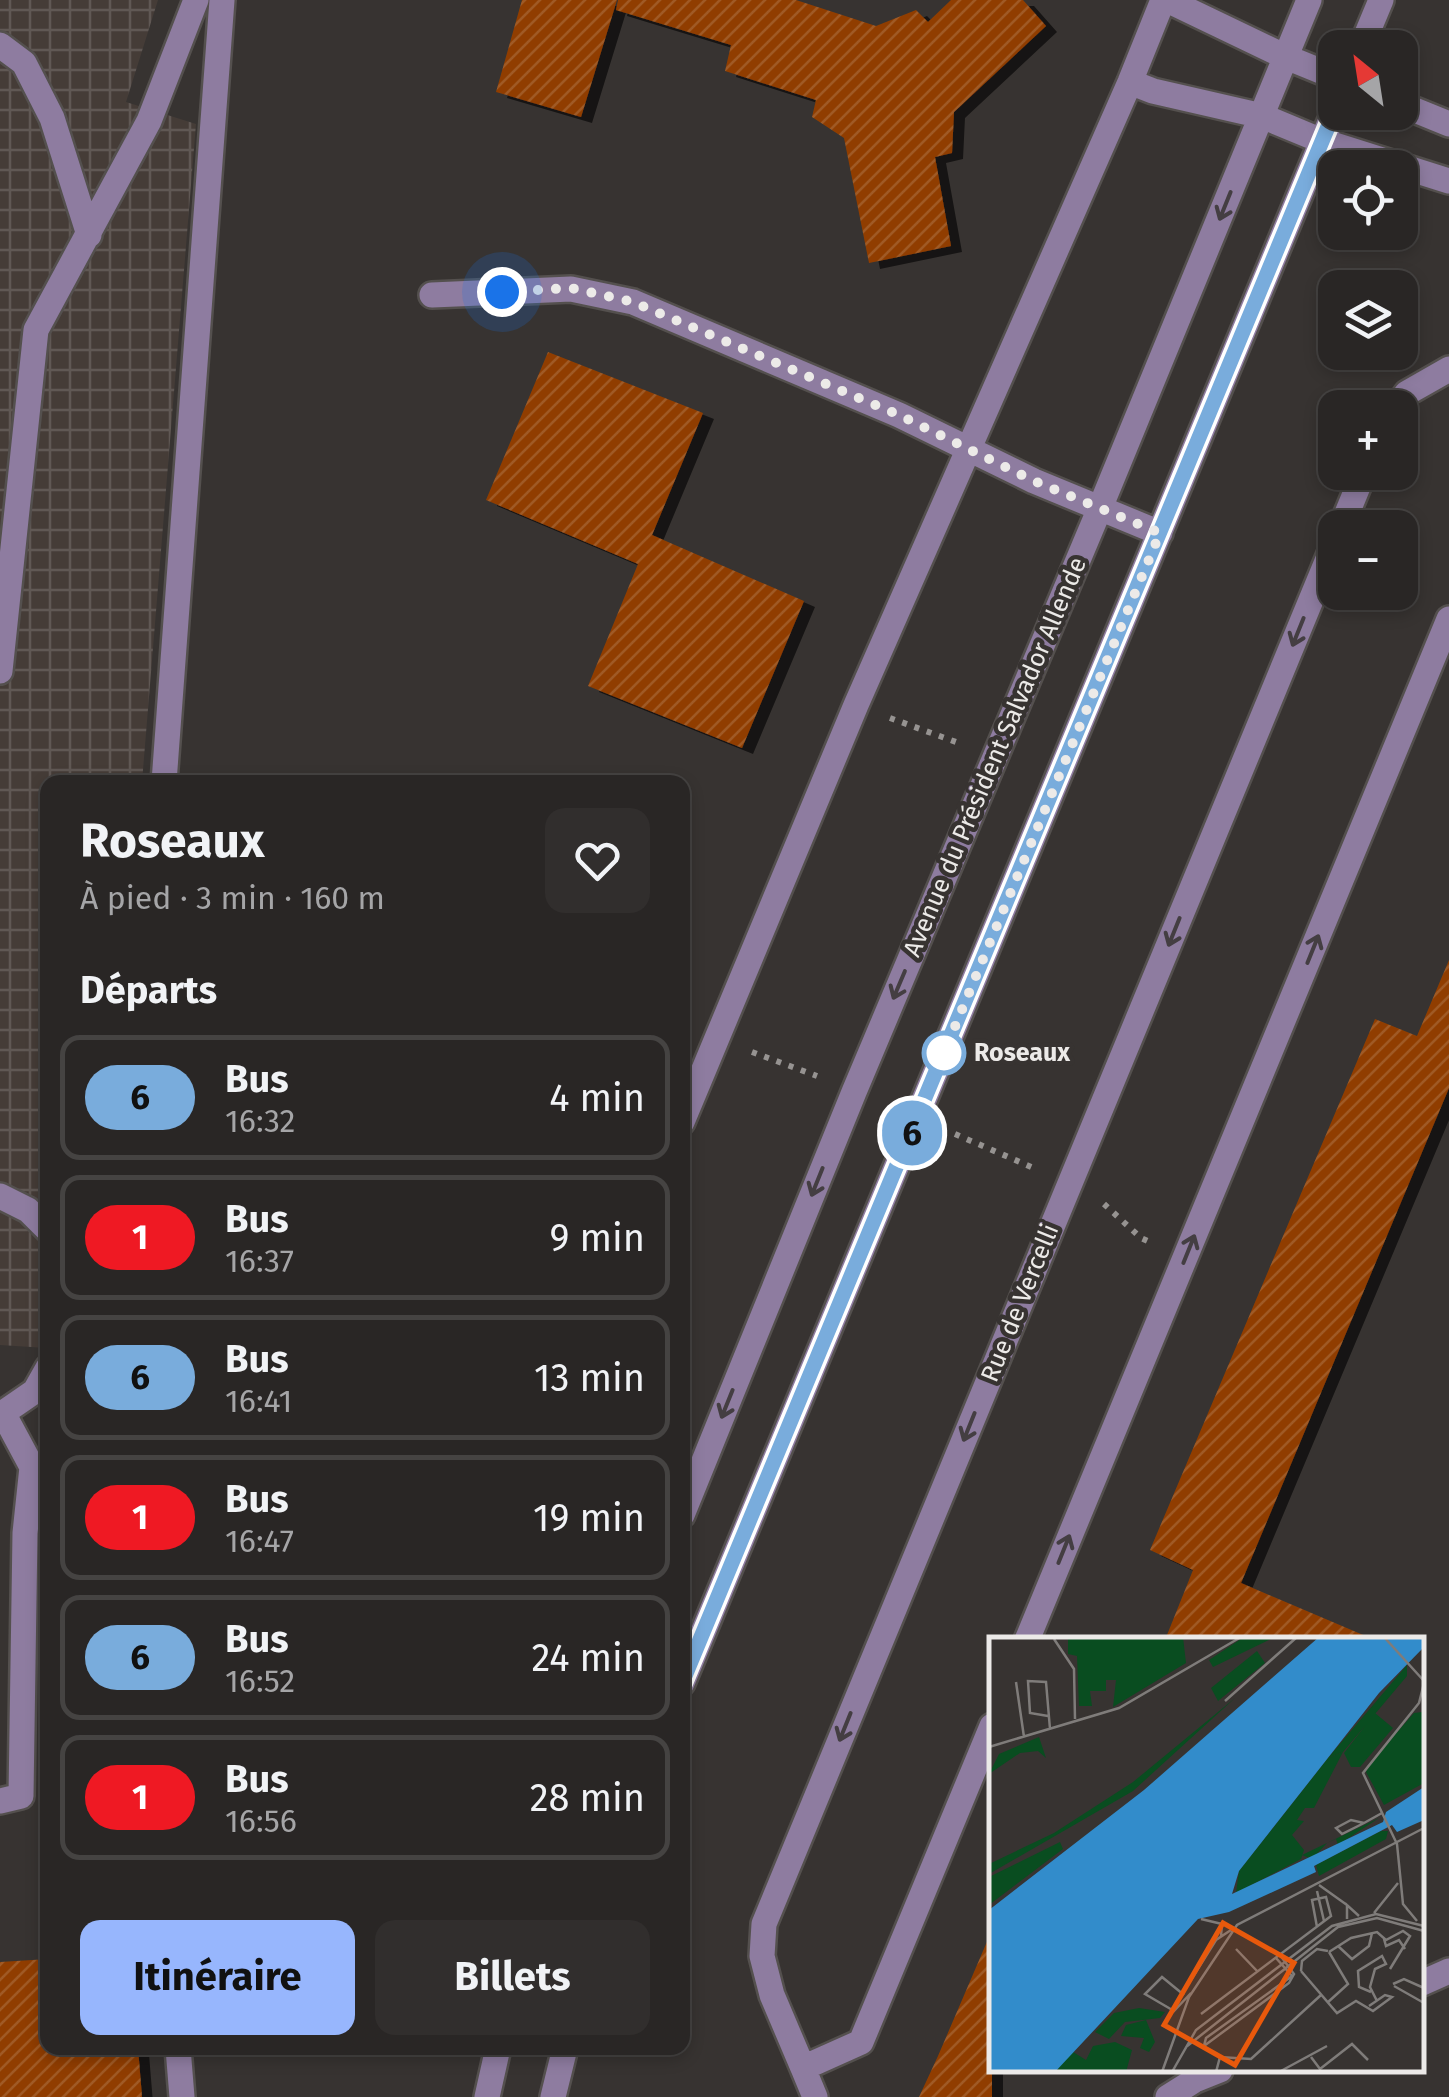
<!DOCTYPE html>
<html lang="fr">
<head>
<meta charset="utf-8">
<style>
	body { margin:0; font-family:"Fira Sans",sans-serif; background:#312e2d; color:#f1f3f6; height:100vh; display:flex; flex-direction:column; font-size:38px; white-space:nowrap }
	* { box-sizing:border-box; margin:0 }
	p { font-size:32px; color:#a5a5a7 }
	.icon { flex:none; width:55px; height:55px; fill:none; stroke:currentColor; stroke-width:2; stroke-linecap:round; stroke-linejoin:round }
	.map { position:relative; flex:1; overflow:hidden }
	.panel { position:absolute; left:40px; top:775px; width:650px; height:1280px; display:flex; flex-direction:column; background:#292625; border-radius:20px; box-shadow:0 5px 15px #0003,0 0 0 2px #454342 }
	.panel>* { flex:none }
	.badge { padding:0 20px; border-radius:32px; font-size:35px; line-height:65px }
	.needle { width:65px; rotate:330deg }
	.controls { position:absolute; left:1318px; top:30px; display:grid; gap:20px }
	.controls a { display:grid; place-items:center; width:100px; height:100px; border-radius:20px; background:#292625; box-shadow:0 5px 15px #0003,0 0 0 2px #454342; font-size:50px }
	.you { position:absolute; width:50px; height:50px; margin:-25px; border:8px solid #fff; border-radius:50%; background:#1a73e8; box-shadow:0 0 0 15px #1a73e833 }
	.map>.badge { position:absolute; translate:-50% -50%; box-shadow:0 0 0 5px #fff }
	h2 { padding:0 40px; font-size:38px; line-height:90px }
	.round { display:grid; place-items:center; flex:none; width:105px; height:105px; border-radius:20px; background:#312e2d }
	.head { display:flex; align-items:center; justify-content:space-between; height:170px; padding:0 40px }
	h1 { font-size:48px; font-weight:700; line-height:75px }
	.primary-button { display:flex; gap:20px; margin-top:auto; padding:20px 40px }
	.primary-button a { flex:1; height:115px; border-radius:20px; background:#97b6fd; color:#111; font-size:40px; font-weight:700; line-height:115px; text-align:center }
	.primary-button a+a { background:#312e2d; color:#f1f3f6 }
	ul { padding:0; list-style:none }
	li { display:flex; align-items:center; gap:30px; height:125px; margin:0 20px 15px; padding:0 20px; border:5px solid #454342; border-radius:20px }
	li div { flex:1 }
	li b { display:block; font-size:38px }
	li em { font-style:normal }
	li .badge { min-width:110px; font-weight:700; text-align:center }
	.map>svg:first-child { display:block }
	.industrial { fill:url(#industrial-grid) }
	.building { fill:url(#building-hatch); filter:url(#shadow) }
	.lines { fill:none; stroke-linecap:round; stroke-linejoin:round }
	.minor-casing { stroke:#54504e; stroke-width:30 }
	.path { stroke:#969391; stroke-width:6; stroke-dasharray:5 8; stroke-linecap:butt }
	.minor { stroke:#8e7ca0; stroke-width:25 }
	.oneway { stroke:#443e42 }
	.line-casing { stroke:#fff; stroke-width:22 }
	.line { stroke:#79acdc; stroke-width:15 }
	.walk { stroke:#eceae8; stroke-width:10; stroke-dasharray:0 18 }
	.stop-dot { fill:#fff; stroke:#79acdc; stroke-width:5 }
	.labels { text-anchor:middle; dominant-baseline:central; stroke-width:9; stroke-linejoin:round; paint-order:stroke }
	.street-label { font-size:25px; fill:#eceae8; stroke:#373331 }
	.stop-label { font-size:25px; font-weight:bold; fill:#eceae8; stroke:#373331; text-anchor:start }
	.inset-road { fill:none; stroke:#7f7c7a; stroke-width:2.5 }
	.view { fill:#e8590c; fill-opacity:0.15; stroke:#e8590c; stroke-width:5 }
	.inset-edge { fill:none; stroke:#eceae8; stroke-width:5 }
</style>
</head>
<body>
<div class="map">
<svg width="1449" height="2097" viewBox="0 0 1449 2097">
	<defs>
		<pattern id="industrial-grid" width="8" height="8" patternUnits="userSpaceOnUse" patternTransform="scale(2.5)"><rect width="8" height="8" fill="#453c37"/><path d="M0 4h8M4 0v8" fill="none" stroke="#605854"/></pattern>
		<pattern id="building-hatch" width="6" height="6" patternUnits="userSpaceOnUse" patternTransform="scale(2.5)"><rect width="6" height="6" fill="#903e00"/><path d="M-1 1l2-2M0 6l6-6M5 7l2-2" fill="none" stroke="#a05a25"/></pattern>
		<filter id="shadow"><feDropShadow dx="11" dy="6" stdDeviation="0" flood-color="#0009"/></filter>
	</defs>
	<rect width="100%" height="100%" fill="#373331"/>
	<path class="industrial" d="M0,0H158L126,102L196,124L142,782H48L47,1348L0,1345Z"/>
	<path class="building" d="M522,0H617L581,117L496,92Z
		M618,0H796L876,26L916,10L928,22L951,0H1023L1046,26L954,112L952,153L935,157L951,246L869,263L844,138L812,117L816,100L725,71L731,45L616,10Z
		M548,352L703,413L652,535L804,601L742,748L588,686L638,564L486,500Z
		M1449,960V1088L1241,1583L1375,1640H1165L1193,1570L1150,1550L1375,1019L1417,1036Z
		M992,1930V2097H919L938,2056Z
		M48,1959V2048H138L142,2097H0V1962Z"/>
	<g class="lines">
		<g class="minor-casing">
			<path id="minor" d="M1167,0L1286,57L1335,77
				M0,45L24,63L52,118L89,235
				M1361,48L1381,0
				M1130,82L1153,91L1262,116L1322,141L1449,181
				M1400,104L1449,124
				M432,295L571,289L633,302L899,415L1034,481L1160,533
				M1396,408L1407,393L1449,369
				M1341,528L1364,472
				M0,671L36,330L149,121L196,0
				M164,782L222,0
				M682,1122L856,705L1130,82L1163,0
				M0,1196L28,1210L48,1230
				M0,1413H3L32,1467L25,1533L21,1796L0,1801
				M3,1413L35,1391L48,1368
				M682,1515L854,1092L1100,508L1309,0
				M1027,1640L1449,619
				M682,1683L1335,110
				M992,1726L861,2042L803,2068L772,1995L762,1956L764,1924L1335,542
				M1422,1983L1449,1971
				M178,2048L182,2097
				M803,2068L815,2097
				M487,2097L498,2048
				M553,2097L565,2048
				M1168,2097L1195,2080L1220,2070"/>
		</g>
		<path class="path" d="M890,718L956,742
			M752,1052L817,1076
			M955,1134L1036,1169
			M1104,1204L1141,1238L1152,1243"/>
		<use href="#minor" class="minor"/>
	</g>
	<defs><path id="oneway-shaft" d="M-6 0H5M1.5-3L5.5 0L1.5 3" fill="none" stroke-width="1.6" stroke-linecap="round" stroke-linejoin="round" transform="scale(2.5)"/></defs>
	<g class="oneway">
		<use href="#oneway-shaft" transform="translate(1225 206) rotate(112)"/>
		<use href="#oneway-shaft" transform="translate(1298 632) rotate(112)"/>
		<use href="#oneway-shaft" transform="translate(1174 932) rotate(112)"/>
		<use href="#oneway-shaft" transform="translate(1313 949) rotate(-68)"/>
		<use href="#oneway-shaft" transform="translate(899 985) rotate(113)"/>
		<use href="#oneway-shaft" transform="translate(817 1182) rotate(112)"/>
		<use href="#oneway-shaft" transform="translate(1189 1249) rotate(-68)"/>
		<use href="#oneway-shaft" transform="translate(727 1404) rotate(112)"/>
		<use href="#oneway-shaft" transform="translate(969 1427) rotate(112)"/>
		<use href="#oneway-shaft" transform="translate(1064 1549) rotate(-68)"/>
		<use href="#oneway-shaft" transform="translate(845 1727) rotate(112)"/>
	</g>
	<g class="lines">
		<g class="line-casing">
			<path id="line" d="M682,1683L1335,110"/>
		</g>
		<use href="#line" class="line"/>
		<path class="walk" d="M502,292L571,288L633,302L899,415L1034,481L1160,533L944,1053"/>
	</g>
	<circle class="stop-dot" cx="944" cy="1053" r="20"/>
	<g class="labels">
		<g class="street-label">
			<text transform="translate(995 757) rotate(-67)">Avenue du Président Salvador Allende</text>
			<text transform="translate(1020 1303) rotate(-68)">Rue de Vercelli</text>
		</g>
		<g class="stop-label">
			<text x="974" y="1053">Roseaux</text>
		</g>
	</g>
	<g transform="translate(989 1637)">
		<rect width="435" height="435" fill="#373331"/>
		<path d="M74,0H194L197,26L124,70L127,43H117V54H101L103,69H90L88,19L79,17V1ZM255,0H286L224,30L220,23ZM268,14L276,26L229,64L222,51ZM418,28V39L354,115L339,121ZM246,61L144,154L0,237V227L65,196L144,145ZM433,75L435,146L395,168L377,135L380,127L425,76ZM386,76L404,91L371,130H362L355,116ZM50,100L57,121L49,114L31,116L0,137L10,117ZM390,181L349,208L347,202L338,206L323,222L313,218ZM392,194H399L397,202L330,239L327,228ZM71,205L74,212L0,268V240Z" fill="#094d20"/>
		<path d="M126,405L143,413L137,435H67L81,413L97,423L104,409Z" fill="#094d20"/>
		<path d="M354,115L325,171H316L308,183L315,184L303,198L315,213L312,222L247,256L250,234L339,121ZM150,371L176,375L171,381L136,385L120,402L106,395L125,376ZM157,383L166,405L160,415L151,411L155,401L132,399L137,388Z" fill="#094d20"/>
		<path d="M330,0H435V10L390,56L250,234L243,257L394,185L397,175L435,150V183L408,195L403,188L325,229L327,235L240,275L209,282L66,435H0V273L155,153Z" fill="#328ccb"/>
		<path class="inset-road" d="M395,0L435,44M65,2L85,32L86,82M27,45L35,100M236,64L308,0M59,79L41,76L39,44L57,45L61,92M0,110L130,71L252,0M375,186L362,183L347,191L353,197L375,186L393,176M330,248L358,268M328,254L335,284M385,276L409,246M212,282L233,287L232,299M358,282V268L370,279M428,284L414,267L408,207L374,136L430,66L435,46M395,302L397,309L410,303L416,312M349,309L363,322L380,309L383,296M247,312L269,335M340,315L362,301L388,295L397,303L414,294L421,299L401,332M287,321L303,339L217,401L215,409L300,346L305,337L291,318M312,334L348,376L367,364L384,374L403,360L396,358L380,369M312,334L313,324L328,312L339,314M404,347L415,342L435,351M405,349L435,366M195,354L227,303L242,293M382,355L370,350L369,334L393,319L397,327L386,332L381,350L388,364M195,358L173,340L156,357L185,374L202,356M338,366L359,347L340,315M212,377L342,279L337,260L323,263L328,290M197,410L349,290L388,281L435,294M322,420L331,432L363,407L379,423M173,435L200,360L248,288L435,191M183,435L207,393L343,289L387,277L435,289M227,435L231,420L262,422L332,358M290,435L338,409"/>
		<path class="view" d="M234,286L305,326L246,428L175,388Z"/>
		<rect width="435" height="435" class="inset-edge"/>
	</g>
</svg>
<div class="controls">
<a><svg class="needle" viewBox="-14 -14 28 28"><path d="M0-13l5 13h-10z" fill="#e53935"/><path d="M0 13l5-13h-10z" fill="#a5a5a7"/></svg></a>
<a><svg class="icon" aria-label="locate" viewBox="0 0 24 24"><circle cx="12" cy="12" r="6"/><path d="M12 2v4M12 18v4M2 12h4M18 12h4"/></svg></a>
<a><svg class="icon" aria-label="layers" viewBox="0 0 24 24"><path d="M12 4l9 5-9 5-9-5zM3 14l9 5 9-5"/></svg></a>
<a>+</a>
<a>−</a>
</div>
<div class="you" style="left:502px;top:292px"></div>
<b class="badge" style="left:912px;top:1133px;background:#79acdc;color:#111">6</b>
<section class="panel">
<div class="head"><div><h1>Roseaux</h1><p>À pied · 3 min · 160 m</p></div><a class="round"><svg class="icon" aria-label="heart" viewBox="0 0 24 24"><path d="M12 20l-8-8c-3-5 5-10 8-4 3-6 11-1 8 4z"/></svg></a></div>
<h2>Départs</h2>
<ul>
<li><span class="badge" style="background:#79acdc;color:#111">6</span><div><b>Bus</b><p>16:32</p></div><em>4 min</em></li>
<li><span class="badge" style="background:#ef1923;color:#fff">1</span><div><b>Bus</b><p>16:37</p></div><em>9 min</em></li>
<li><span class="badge" style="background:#79acdc;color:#111">6</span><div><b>Bus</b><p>16:41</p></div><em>13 min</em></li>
<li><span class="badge" style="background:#ef1923;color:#fff">1</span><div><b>Bus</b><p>16:47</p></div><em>19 min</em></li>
<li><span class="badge" style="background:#79acdc;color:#111">6</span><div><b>Bus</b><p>16:52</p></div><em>24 min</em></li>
<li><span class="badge" style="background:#ef1923;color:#fff">1</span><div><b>Bus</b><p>16:56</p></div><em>28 min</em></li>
</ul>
<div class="primary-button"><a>Itinéraire</a><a>Billets</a></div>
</section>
</div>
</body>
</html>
